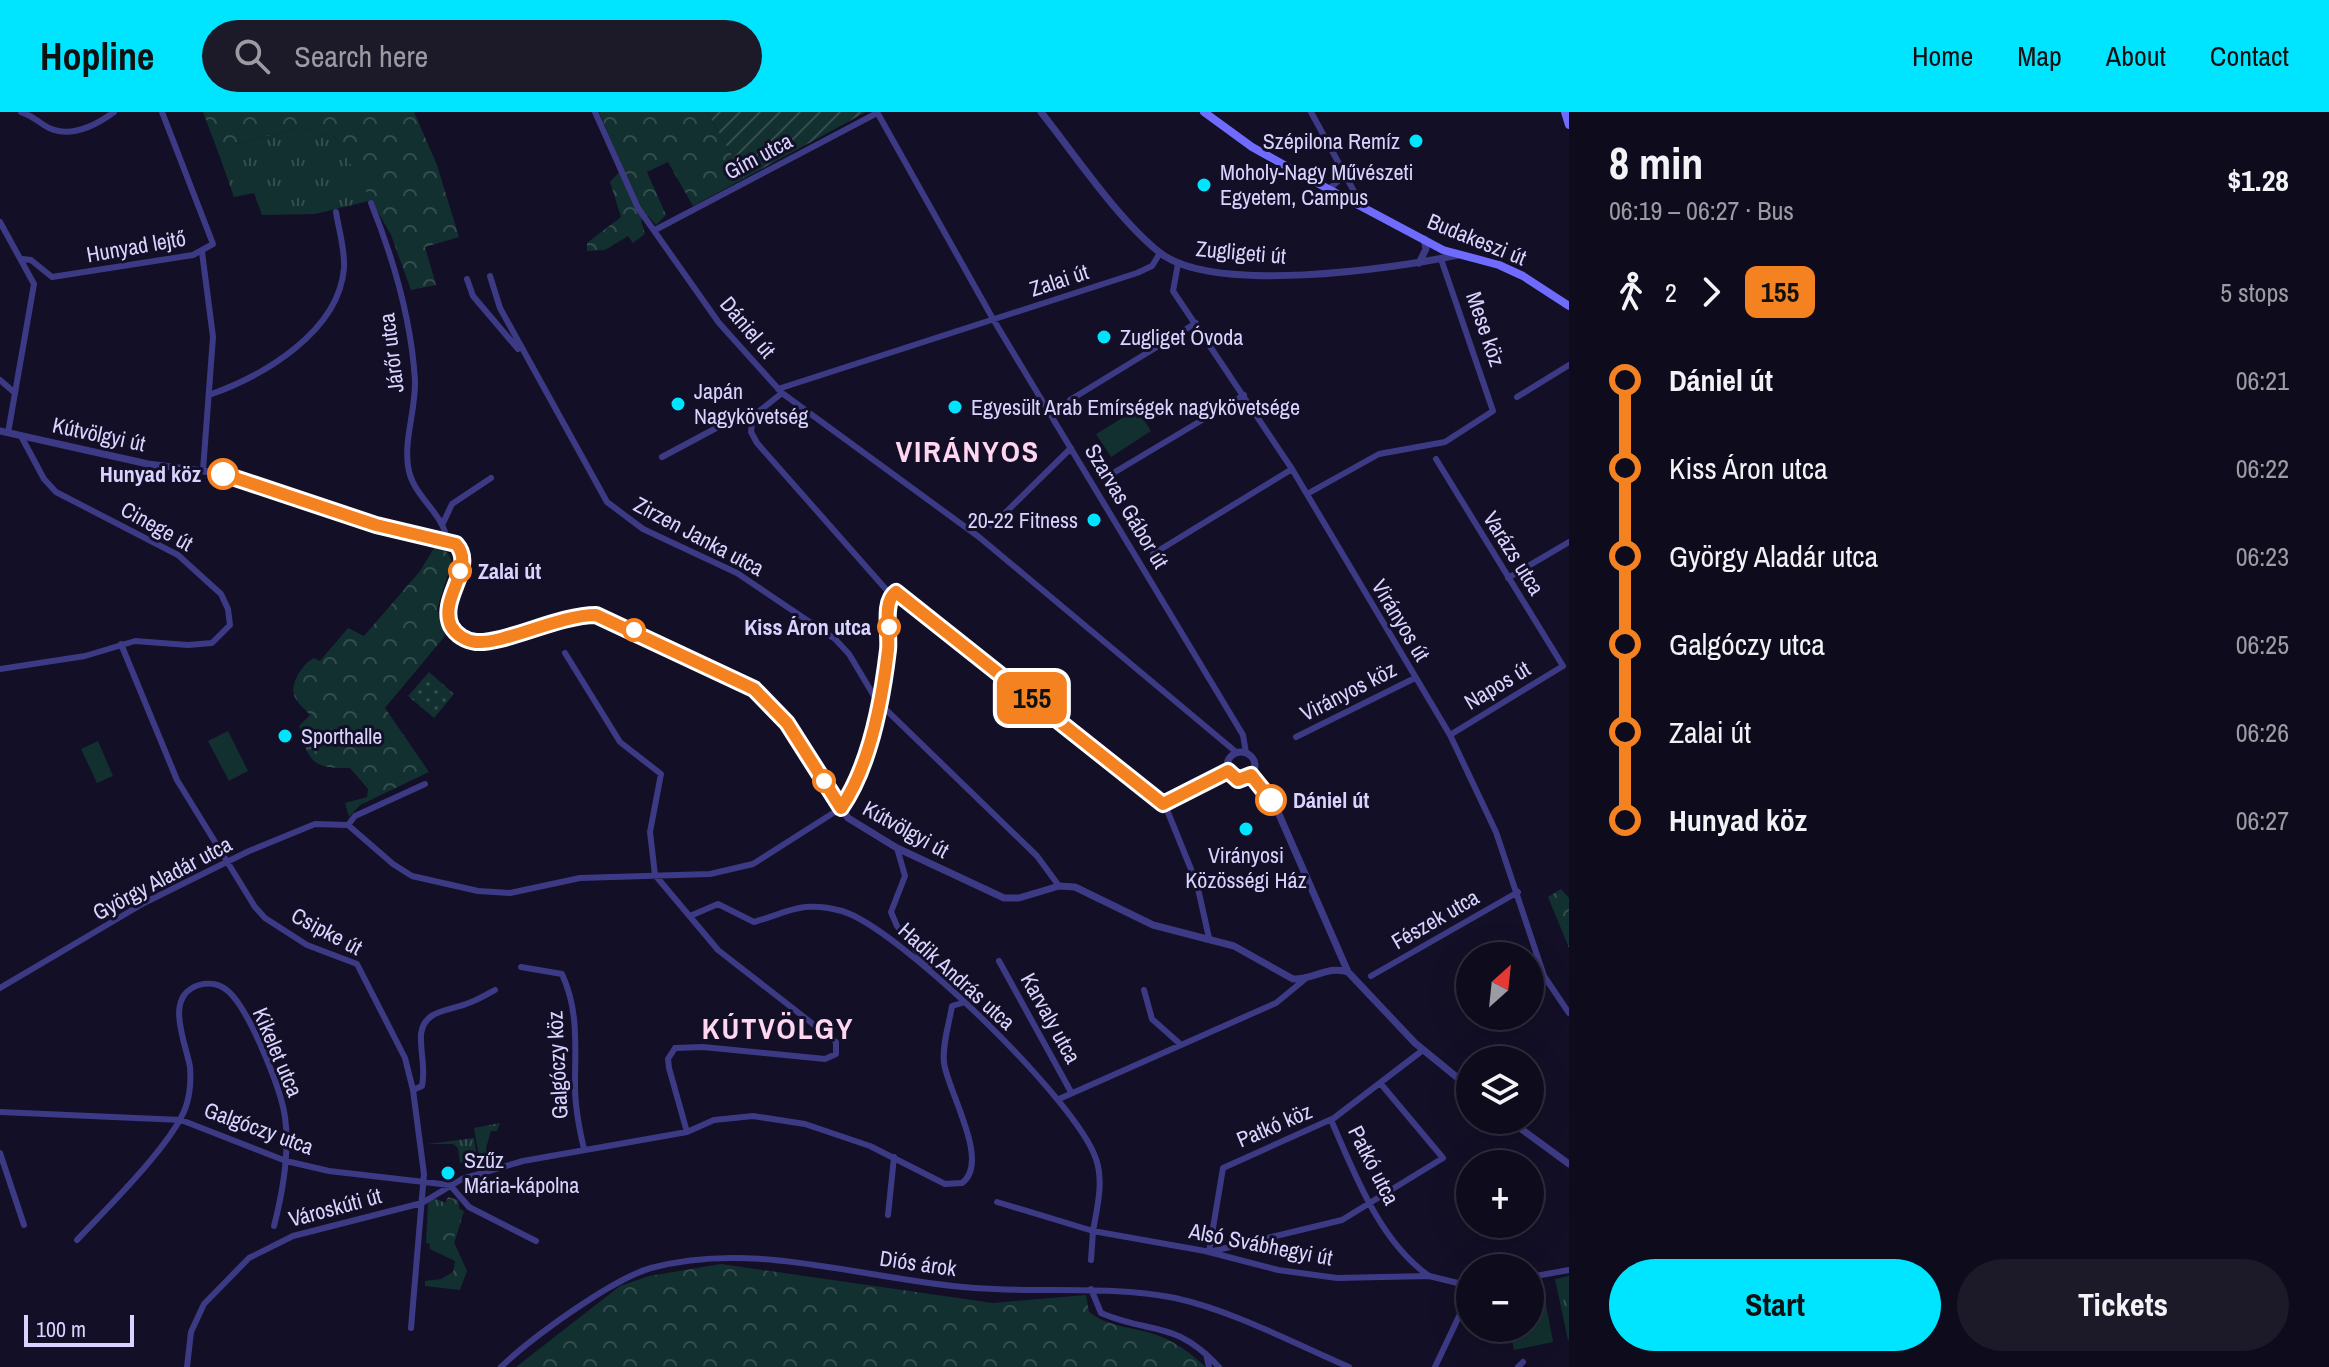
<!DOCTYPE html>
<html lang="en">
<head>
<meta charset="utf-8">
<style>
	body { margin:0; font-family:"Archivo Narrow",sans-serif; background:#1c1929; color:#f1f3f6; height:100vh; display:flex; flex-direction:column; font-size:30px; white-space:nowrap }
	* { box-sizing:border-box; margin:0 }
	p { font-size:26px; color:#9b9ba3 }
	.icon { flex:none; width:44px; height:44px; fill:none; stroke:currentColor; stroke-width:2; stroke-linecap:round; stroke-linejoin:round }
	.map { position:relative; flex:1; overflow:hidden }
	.drawer { display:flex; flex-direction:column; background:#0e0b1c; width:760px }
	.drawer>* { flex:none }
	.badge { padding:0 16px; border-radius:12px; font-size:28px; line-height:52px }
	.needle { width:52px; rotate:27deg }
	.controls { position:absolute; left:1456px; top:830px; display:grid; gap:16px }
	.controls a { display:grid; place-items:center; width:88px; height:88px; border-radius:50%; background:#0e0b1c; box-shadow:0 8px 32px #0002,0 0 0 2px #2e2b3b; font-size:40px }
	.scale { position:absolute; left:24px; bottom:20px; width:110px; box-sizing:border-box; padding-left:8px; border:4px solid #d9d4ff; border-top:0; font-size:22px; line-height:28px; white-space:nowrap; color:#d9d4ff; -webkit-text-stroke:6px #130f26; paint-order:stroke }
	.map>.badge { position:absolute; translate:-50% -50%; box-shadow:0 0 0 4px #fff }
	.legs { display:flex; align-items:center; gap:12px; height:88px; padding:0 40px; font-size:26px }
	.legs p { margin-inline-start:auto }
	.head { display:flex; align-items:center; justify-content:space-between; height:136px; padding:0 40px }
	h1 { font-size:44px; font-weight:700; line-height:60px }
	.primary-button { display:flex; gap:16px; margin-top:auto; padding:16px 40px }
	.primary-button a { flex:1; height:92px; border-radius:48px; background:#00e5ff; color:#111; font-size:32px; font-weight:700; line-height:92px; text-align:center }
	.primary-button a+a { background:#1c1929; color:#f1f3f6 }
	ul { padding:0 40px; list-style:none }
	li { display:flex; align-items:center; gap:28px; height:88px; font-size:30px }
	li i { display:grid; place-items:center; width:12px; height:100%; margin:0 10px; background:currentColor }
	li i::after { content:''; width:20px; height:20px; margin:-10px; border:6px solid; border-radius:50%; background:#0e0b1c }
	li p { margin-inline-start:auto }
	li:first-child i { background:linear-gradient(#0000 50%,currentColor 0) }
	li:last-child i { background:linear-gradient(currentColor 50%,#0000 0) }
	header { display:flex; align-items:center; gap:48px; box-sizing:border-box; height:112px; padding:0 40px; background:#00e5ff; color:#111 }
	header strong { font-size:38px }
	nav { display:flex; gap:44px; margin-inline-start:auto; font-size:28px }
	.search { width:560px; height:72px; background:#1c1929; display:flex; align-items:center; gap:20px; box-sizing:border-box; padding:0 28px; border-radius:44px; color:#9b9ba3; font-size:30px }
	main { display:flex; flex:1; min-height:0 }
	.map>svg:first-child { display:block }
	.grass { fill:url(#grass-tufts) }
	.forest { fill:url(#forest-crowns) }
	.park { fill:url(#park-dots) }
	.garden { fill:url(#garden-furrows) }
	.pitch { fill:#12302f }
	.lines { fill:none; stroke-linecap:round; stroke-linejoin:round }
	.minor { stroke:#3d3a85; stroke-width:6 }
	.tertiary { stroke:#3d3a85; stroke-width:7 }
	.secondary { stroke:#6f6bff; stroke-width:8 }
	.line-1-casing { stroke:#fff; stroke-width:18 }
	.line-1 { stroke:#f58220; stroke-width:12 }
	.poi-dot { fill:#00e5ff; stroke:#130f26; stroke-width:3 }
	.stop-1-dot { fill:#fff; stroke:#f58220; stroke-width:4 }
	.labels { text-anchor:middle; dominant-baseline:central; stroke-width:6; stroke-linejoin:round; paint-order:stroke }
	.poi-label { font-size:22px; fill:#d9d4ff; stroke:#130f26; text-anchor:start }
	.street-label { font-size:22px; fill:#d9d4ff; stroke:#130f26 }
	.stop-label { font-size:22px; font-weight:bold; fill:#d9d4ff; stroke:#130f26; text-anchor:end }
	.district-label { font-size:30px; font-weight:bold; letter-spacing:2px; fill:#ffd6f0; stroke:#130f26 }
</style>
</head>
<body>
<header>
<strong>Hopline</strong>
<div class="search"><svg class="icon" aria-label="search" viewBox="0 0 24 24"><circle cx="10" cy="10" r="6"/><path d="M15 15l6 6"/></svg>Search here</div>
<nav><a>Home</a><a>Map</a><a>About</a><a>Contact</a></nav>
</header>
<main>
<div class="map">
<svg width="1569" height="1255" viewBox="0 0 1569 1255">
	<defs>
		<pattern id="grass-tufts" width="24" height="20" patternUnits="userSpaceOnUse" patternTransform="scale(2)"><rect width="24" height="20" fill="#12302f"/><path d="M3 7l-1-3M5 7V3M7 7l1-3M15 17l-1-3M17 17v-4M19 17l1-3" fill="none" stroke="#344d4e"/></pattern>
		<pattern id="forest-crowns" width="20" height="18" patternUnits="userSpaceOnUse" patternTransform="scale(2)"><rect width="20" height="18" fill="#12302f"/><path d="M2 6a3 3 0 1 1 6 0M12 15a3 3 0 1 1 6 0" fill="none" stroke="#344d4e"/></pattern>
		<pattern id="park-dots" width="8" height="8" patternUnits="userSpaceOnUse" patternTransform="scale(2)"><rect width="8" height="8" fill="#12302f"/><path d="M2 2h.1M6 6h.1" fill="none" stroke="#344d4e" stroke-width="1.8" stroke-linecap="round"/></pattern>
		<pattern id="garden-furrows" width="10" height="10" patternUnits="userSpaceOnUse" patternTransform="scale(2)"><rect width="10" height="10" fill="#12302f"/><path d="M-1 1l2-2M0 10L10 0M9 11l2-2" fill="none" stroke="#344d4e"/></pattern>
	</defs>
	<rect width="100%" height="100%" fill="#130f26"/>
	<path class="grass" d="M303,15L335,25L373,88L315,102L262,103L254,81L234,85L217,37Z
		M500,1011L497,1019H491L486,1036L488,1049L480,1051L474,1016Z
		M474,1026L478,1051H460L458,1036L453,1032H427Z
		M434,1086L464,1099L453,1135L426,1131L428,1091Z
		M1569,1164V1227L1568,1228L1555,1167Z"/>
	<path class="forest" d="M203,0H414L437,53L459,125L425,135L436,173L411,178L391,123L335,25L303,15L217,37Z
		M599,0H707L745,66L693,94L668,50L647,60L666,103L656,113L648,104L641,108L645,122L633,131L628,124L605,138L587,139V131L621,105L610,70L623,56Z
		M436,433L448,441L452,449L437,497L445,524L385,596L429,660L360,693L349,705L345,691L367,685L368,677L350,656C312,657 308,649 299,614L310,603C305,597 296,590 294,583C290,571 304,550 314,546L320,549L348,516L364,524L420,459Z
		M1561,777L1569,786V836L1548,785Z
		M448,1085L458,1088L461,1106L453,1128L467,1159L460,1178L425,1174V1169L441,1167L453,1160L455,1149L430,1137L429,1128H440L443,1119H450L454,1101L444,1094Z
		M721,1152L993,1191L1086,1183L1089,1200C1112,1217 1134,1214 1159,1224C1178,1231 1191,1242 1206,1255H516L620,1174L649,1164Z"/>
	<path class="park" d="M429,560L454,582L434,606L408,584Z"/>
	<path class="garden" d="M707,0H866L745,66Z"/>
	<path class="pitch" d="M1137,297L1151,319L1111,345L1096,322Z
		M228,619L248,659L229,669L208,629Z
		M98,629L113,664L97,671L81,637Z
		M1543,1176L1553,1230L1514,1238L1509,1216H1530V1178Z"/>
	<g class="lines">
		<path class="minor" d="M21,0C32,3 39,11 49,16C71,26 95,14 114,0
			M595,0L638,96L719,211L782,281L979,425L1236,640
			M877,0L993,207L1243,623L1246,641
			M1311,0L1362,94
			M1329,77L1345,63
			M371,91C394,148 411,206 415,268C416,297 404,326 408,354C412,385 442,398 447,428
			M0,110L34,172L8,321
			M655,118L877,1
			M202,140L213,225L203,358
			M23,147L31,148L52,165L193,143L213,132L162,0
			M1178,152L1173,179L1292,357L1450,623L1496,720L1544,864L1569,901
			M490,164L500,196L607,390L643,417L737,461L835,527L849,542L877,589L1037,744L1059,774
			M467,167L473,184L518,237
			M0,268L15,281
			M778,277L1137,161L1152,154L1160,141
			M209,283C263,264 339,220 344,156C345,137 339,119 336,100
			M1517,285L1569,253
			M1070,288L1196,211
			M753,304L751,320L757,331L891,483
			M662,345L735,306L753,304L782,281
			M1436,347L1563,554L1450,623
			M1115,360L1244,283
			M1307,382L1379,342L1445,330L1493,299L1441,147
			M443,411L452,392L491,366
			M992,414L1071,336
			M1153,442L1292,357
			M1508,466L1569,430
			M121,532L177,668L255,795L265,806L307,833L357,852L405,946L413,978L424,1062L411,1216
			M565,541L620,630L661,662L650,720L655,763L718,838L836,930V942L825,947L703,935L675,936L668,947L669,956L687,1020
			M0,557L85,544L135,529L188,533L212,531L230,513L228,497L221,482L178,443L56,380L44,367L21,324
			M1296,625L1415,566
			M1165,693L1197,772L1209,826
			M348,713L355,704L425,672
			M897,736L905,764L891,800L897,814L929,855
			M690,804L718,792L754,810C789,800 802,788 842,799C899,816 1077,989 1096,1047C1104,1070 1097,1096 1093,1119L1205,1139L1278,1158L1337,1166L1429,1164L1470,1174
			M999,849L1071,980
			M521,855L562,862C579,899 575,934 575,974C575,995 579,1016 584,1037
			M1371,864L1518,780
			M0,876L144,791L249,739L315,712L348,713L393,752L412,764L478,779L510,781L580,766L710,762L753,752L841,696
			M1144,878L1152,907L1179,931
			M1381,972L1443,1046L1342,1108L1209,1140L1223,1056L1334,1006L1423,938
			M413,978L422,974C426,956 420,941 421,922C424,898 448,899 466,892C476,889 486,883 495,878
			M1059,987L1276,891L1304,868
			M0,1000L181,1008L286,1049L329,1059L450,1073
			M1331,1008C1355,1062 1379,1129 1429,1164
			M0,1041L24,1113
			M450,1073L469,1095L536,1129
			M997,1090L1093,1119L1091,1148
			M888,1103L894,1045
			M77,1128C105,1098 178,1027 187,991C190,980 191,967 190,955C186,931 163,884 199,873C209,870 220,872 228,879C249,897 281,977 285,1005C290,1041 283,1079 274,1114
			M1530,1165L1569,1158
			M1091,1177L1101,1201C1152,1223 1174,1207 1219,1255
			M1206,1242L1209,1255
			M187,1255L191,1220L204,1192L249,1146L293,1124L422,1091L462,1067L523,1049L687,1020L714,1008L753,1004L805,1012L870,1034L945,1072L962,1071C991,1050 948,980 944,951C942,933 949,912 952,894L962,891
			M501,1255C531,1226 612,1167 651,1156C758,1127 868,1169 975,1176C1042,1181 1108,1173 1175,1186C1234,1199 1293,1231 1349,1255
			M1435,1255L1470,1181
			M1518,1255L1523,1250"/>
		<path class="tertiary" d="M1041,0C1075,43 1117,106 1159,140C1212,183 1392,157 1458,143
			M1419,151L1426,137L1424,127
			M0,319L148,352L219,361L376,413L447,428L460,435L463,444L448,499L450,512L462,526L481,530L576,504L596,503L747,572L777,598L848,706L897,736L1004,786H1019L1059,774L1075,775L1153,813L1234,834L1293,867C1312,868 1329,853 1348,860L1415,931L1470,976
			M1227 654a14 14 0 1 1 28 0a14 14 0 1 1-28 0Z
			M1251,663L1278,700L1348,860
			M841,696C870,652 882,590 888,538C890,522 882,489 896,480L1163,692L1228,659
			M1509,1008L1569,1052"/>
		<path class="secondary" d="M1204,0L1252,35L1304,64L1443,138L1499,153L1523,164L1569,194
			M1565,0L1569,13"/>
	</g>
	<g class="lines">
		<g class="line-1-casing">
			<path id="line-1" d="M223,362L376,413L456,432C477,455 438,486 451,514C456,523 466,529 476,530C505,532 559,503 596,503L754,577L787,611L841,696C870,654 882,589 888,538C890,522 882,489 896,480L1163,692L1228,659L1238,668L1251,663L1271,688"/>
		</g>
		<use href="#line-1" class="line-1"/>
	</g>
	<g class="poi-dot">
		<circle cx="1416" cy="29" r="8"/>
		<circle cx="1204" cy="73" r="8"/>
		<circle cx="1104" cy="225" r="8"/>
		<circle cx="678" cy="292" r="8"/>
		<circle cx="955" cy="295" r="8"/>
		<circle cx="1094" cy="408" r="8"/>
		<circle cx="285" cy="624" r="8"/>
		<circle cx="1246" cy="717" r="8"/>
		<circle cx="448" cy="1061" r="8"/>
	</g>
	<g class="stop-1-dot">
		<circle cx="223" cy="362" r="14"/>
		<circle cx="460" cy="459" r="10"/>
		<circle cx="889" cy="515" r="10"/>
		<circle cx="634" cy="518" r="10"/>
		<circle cx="824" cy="669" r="10"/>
		<circle cx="1271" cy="688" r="14"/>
	</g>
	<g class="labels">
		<g class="poi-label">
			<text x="1400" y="29" text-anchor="end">Szépilona Remíz</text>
			<text x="1220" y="60">Moholy-Nagy Művészeti<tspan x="1220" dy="25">Egyetem, Campus</tspan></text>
			<text x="1120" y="225">Zugliget Óvoda</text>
			<text x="694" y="279">Japán<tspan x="694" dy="25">Nagykövetség</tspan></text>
			<text x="971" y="295">Egyesült Arab Emírségek nagykövetsége</text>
			<text x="1078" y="408" text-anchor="end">20-22 Fitness</text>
			<text x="301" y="624">Sporthalle</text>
			<text x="1246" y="743" text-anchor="middle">Virányosi<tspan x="1246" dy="25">Közösségi Ház</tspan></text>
			<text x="464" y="1048">Szűz<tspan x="464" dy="25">Mária-kápolna</tspan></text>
		</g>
		<g class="street-label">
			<text transform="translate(758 44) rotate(-28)">Gím utca</text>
			<text transform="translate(1477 127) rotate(22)">Budakeszi út</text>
			<text transform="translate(136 134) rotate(-10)">Hunyad lejtő</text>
			<text transform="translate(1241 140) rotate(5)">Zugligeti út</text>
			<text transform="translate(1059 168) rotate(-18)">Zalai út</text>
			<text transform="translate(748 215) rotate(50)">Dániel út</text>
			<text transform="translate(1486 217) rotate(71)">Mese köz</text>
			<text transform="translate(391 241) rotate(-97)">Járőr utca</text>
			<text transform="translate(99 322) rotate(12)">Kútvölgyi út</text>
			<text transform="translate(1127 394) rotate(59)">Szarvas Gábor út</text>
			<text transform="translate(157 414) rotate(29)">Cinege út</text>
			<text transform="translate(699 424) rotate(28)">Zirzen Janka utca</text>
			<text transform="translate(1514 441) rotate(58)">Varázs utca</text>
			<text transform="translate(1401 508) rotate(59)">Virányos út</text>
			<text transform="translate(1497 573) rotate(-31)">Napos út</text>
			<text transform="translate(1348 579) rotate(-27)">Virányos köz</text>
			<text transform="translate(906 717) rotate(29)">Kútvölgyi út</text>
			<text transform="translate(162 766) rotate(-28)">György Aladár utca</text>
			<text transform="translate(1435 807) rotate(-30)">Fészek utca</text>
			<text transform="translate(327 819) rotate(28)">Csipke út</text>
			<text transform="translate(957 864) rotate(42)">Hadik András utca</text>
			<text transform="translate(1051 906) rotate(61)">Karvaly utca</text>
			<text transform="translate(278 940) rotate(67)">Kikelet utca</text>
			<text transform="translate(557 953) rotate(-93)">Galgóczy köz</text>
			<text transform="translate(1274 1013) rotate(-23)">Patkó köz</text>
			<text transform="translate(259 1016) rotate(20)">Galgóczy utca</text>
			<text transform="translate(1374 1053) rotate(63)">Patkó utca</text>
			<text transform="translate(335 1095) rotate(-15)">Városkúti út</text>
			<text transform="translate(1261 1132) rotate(11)">Alsó Svábhegyi út</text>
			<text transform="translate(918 1151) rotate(8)">Diós árok</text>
		</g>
		<g class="stop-label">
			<text x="201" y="362">Hunyad köz</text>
			<text x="478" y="459" text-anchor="start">Zalai út</text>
			<text x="871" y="515">Kiss Áron utca</text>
			<text x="1293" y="688" text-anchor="start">Dániel út</text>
		</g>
		<g class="district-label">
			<text x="968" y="339">VIRÁNYOS</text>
			<text x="778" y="916">KÚTVÖLGY</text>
		</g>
	</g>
</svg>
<div class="controls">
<a><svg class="needle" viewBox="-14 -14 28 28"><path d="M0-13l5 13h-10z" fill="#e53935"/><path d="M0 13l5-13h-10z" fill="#9b9ba3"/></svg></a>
<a><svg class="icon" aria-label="layers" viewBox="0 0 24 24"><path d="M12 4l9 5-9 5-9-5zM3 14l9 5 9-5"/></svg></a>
<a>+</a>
<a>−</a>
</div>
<div class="scale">100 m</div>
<b class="badge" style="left:1032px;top:586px;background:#f58220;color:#111">155</b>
</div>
<section class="drawer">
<div class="head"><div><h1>8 min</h1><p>06:19 – 06:27 · Bus</p></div><b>$1.28</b></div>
<div class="legs"><svg class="icon" aria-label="walk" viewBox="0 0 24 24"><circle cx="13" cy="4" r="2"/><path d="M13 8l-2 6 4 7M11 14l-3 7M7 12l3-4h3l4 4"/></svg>2<svg class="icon" aria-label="forward" viewBox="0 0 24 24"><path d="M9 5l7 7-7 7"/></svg><b class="badge" style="background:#f58220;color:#111">155</b><p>5 stops</p></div>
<ul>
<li><i style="color:#f58220"></i><b>Dániel út</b><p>06:21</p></li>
<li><i style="color:#f58220"></i><span>Kiss Áron utca</span><p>06:22</p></li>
<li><i style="color:#f58220"></i><span>György Aladár utca</span><p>06:23</p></li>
<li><i style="color:#f58220"></i><span>Galgóczy utca</span><p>06:25</p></li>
<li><i style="color:#f58220"></i><span>Zalai út</span><p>06:26</p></li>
<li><i style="color:#f58220"></i><b>Hunyad köz</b><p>06:27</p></li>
</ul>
<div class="primary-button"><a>Start</a><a>Tickets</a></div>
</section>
</main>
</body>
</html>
